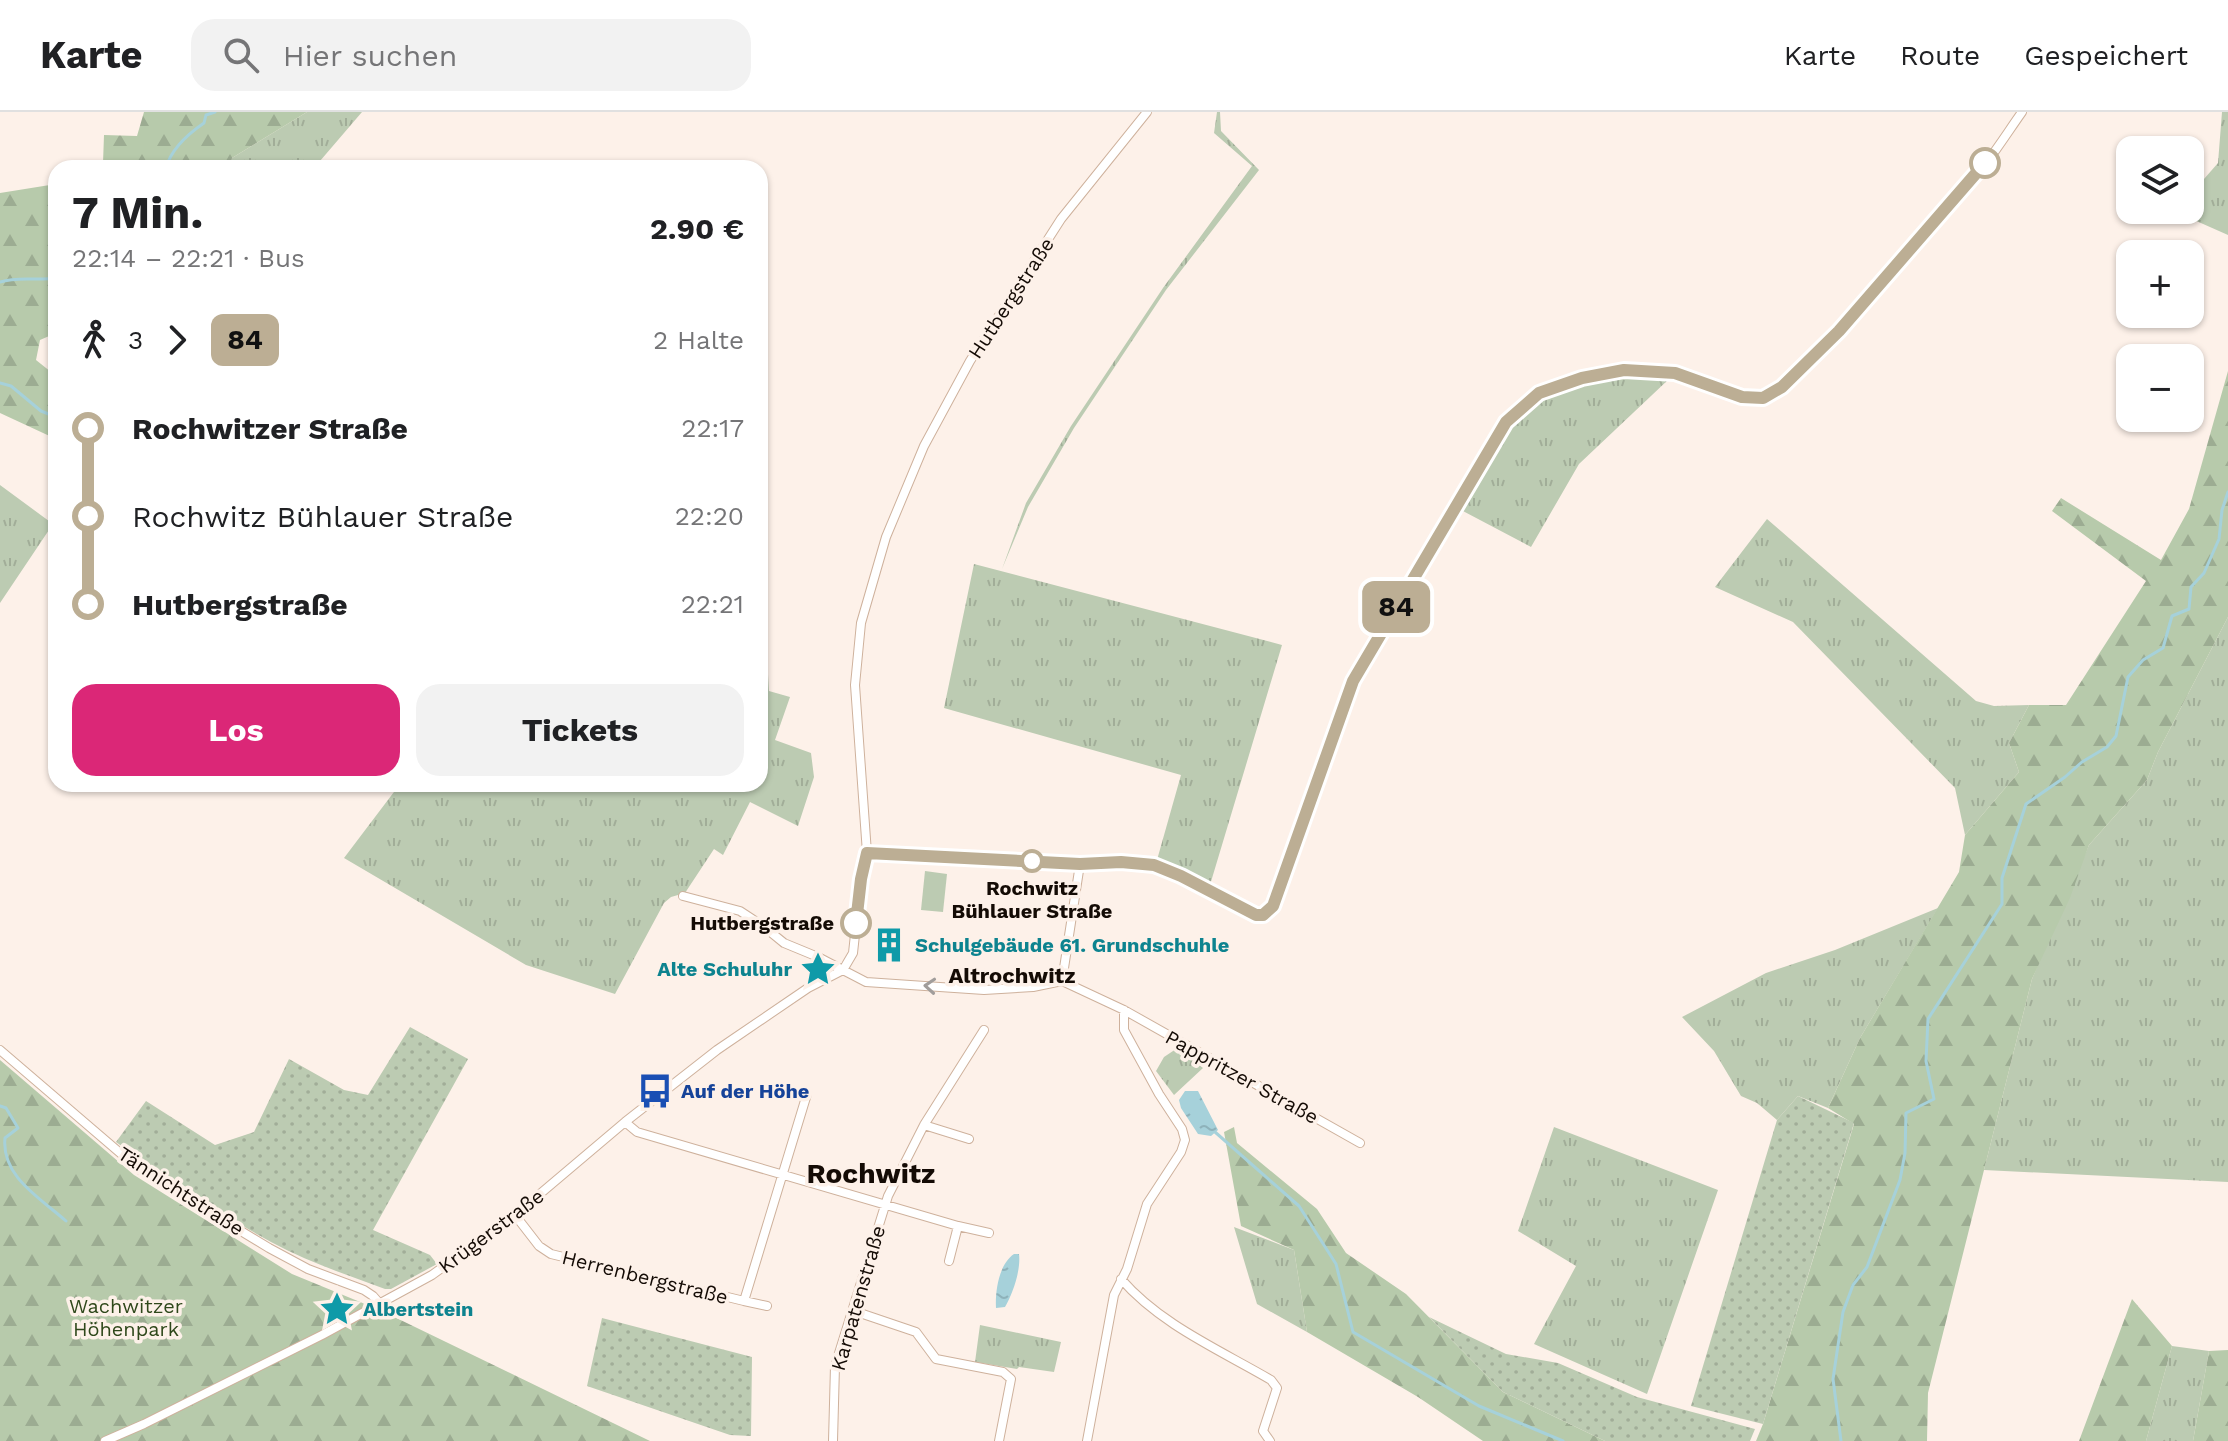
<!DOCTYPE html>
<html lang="de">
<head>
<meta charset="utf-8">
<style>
	body { margin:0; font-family:"Work Sans",sans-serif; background:#f2f2f2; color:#202124; height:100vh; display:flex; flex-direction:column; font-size:30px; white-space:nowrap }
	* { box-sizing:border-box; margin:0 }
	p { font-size:26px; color:#757577 }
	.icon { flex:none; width:44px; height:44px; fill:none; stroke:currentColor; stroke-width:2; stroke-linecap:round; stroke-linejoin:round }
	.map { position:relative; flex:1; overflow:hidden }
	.side { position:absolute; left:48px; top:48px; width:720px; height:632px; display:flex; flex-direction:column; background:#fff; border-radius:24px; box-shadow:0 2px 6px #0004 }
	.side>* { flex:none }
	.badge { padding:0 16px; border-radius:12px; font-size:28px; line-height:52px }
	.controls { position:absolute; left:2116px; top:24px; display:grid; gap:16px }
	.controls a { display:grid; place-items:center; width:88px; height:88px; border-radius:16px; background:#fff; box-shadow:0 2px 6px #0004; font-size:40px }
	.map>.badge { position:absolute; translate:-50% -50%; box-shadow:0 0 0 4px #fff }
	.legs { display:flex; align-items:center; gap:12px; height:88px; padding:0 24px; font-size:26px }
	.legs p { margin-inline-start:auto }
	.summary { display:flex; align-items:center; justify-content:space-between; height:136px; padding:0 24px }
	h1 { font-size:44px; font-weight:700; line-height:60px }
	.button { display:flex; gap:16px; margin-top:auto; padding:16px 24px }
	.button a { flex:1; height:92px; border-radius:24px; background:#db2777; color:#fff; font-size:32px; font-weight:700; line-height:92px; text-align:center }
	.button a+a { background:#f2f2f2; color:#202124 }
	ul { padding:0 24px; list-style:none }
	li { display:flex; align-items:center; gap:28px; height:88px; font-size:30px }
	li i { display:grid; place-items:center; width:12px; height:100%; margin:0 10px; background:currentColor }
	li i::after { content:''; width:20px; height:20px; margin:-10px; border:6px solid; border-radius:50%; background:#fff }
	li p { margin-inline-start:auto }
	li:first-child i { background:linear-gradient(#0000 50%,currentColor 0) }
	li:last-child i { background:linear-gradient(currentColor 50%,#0000 0) }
	header { display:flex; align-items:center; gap:48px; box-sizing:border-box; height:112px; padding:0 40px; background:#fff; border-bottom:2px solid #e0e0e0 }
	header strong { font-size:38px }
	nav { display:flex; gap:44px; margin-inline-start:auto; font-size:28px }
	.search { width:560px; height:72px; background:#f2f2f2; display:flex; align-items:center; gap:20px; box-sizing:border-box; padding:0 28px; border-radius:24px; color:#757577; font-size:30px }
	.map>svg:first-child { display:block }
	.grass { fill:url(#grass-tufts) }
	.forest { fill:url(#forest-firs) }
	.garden { fill:url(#garden-dots) }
	.pitch { fill:#bccbb2 }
	.water { fill:url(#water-ripples) }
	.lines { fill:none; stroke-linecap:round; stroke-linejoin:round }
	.stream { stroke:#a6d1da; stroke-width:3 }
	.minor-casing { stroke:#ceb19c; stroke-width:10 }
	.minor { stroke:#fff; stroke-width:8 }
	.oneway { stroke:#a19d9b }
	.line-1-casing { stroke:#fff; stroke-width:18 }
	.line-1 { stroke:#bcae94; stroke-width:12 }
	.stop-1-dot { fill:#fff; stroke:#bcae94; stroke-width:4 }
	.labels { text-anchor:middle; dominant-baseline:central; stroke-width:7; stroke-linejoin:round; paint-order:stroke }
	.street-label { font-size:20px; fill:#140b05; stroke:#fdf1e9 }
	.stop-label { font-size:20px; font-weight:bold; fill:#140b05; stroke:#fdf1e9 }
	.culture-label { font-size:20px; font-weight:bold; fill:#0d838f; stroke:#fdf1e9; text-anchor:start }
	.transit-label { font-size:20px; font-weight:bold; fill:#164399; stroke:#fdf1e9; text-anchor:start }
	.park-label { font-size:20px; fill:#2f481b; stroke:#fdf1e9 }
	.neighbourhood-label { font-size:22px; font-weight:bold; fill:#140b05; stroke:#fdf1e9 }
	.district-label { font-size:28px; font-weight:bold; fill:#140b05; stroke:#fdf1e9 }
</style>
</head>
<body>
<header>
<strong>Karte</strong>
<div class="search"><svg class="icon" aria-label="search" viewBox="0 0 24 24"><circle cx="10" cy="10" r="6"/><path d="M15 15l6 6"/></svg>Hier suchen</div>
<nav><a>Karte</a><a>Route</a><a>Gespeichert</a></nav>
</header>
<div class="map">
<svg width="2228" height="1329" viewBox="0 0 2228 1329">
	<defs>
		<pattern id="grass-tufts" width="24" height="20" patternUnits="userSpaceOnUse" patternTransform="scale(2)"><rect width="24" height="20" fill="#bccbb2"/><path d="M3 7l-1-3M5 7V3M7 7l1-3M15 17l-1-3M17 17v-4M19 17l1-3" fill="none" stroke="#a1ad98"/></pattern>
		<pattern id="forest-firs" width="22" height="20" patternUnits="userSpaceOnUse" patternTransform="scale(2)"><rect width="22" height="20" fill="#b7caab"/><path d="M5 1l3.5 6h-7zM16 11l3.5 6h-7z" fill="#9cac92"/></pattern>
		<pattern id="garden-dots" width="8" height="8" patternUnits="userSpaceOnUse" patternTransform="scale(2)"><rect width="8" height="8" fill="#bccbb2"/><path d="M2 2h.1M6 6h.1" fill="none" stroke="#a1ad98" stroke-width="1.8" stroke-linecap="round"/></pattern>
		<pattern id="water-ripples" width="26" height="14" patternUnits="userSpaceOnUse" patternTransform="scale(2)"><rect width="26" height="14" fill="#a6d1da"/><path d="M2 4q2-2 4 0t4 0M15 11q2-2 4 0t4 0" fill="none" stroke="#8eb2ba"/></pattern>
	</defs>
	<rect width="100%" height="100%" fill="#fdf1e9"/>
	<path class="grass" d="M307,0H362L314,56H230L232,46Z
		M1217,0H1220L1221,19L1259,58L1166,178L1074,316L1028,395L1002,457L1026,391L1071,314L1163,176L1252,54L1214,21Z
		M2222,0H2228V123L2176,100L2190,98V83L2218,51Z
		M1627,262L1669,267L1579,352L1531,435L1461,398C1482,362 1506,303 1544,284C1569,272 1599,267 1627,262Z
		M0,373L53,412L0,491Z
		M1767,407L1976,589L1994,594L2029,593L2009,631L2019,660L1965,723L1955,676L1793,510L1715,475Z
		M974,452L1282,533L1210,773L1157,748L1181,663L944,596Z
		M2228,505V1070L1984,1058L2032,867L2089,733L2147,668L2158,640Z
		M760,529H766L769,579L790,585L775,628L811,641L814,665L798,714L750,690L723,743L714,737L685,781L671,785L664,791L615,882L526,853L344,746L400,672H760Z
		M1938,796L1860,926L1828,996L1798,984L1777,1008L1757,991L1741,984L1714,939L1682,905L1766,861L1835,838Z
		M1176,937L1182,939L1203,956L1174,983L1156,959L1164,945Z
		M1554,1015L1718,1078L1647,1282L1534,1232L1576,1154L1518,1119Z
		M1234,1115L1294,1138L1307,1220L1257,1192Z
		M980,1213L1061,1230L1054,1260L1019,1255L1017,1257L975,1250Z
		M2172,1234L2209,1239L2193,1329H2146Z"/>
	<path class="forest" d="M144,0H307L232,46L230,56H92L103,51L104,23L137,24Z
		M56,72V221L40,228L36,248L56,264V327L0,301V81Z
		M2228,259V505L2158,640L2147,668L2089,733L2070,786L2032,867L1928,1281L1927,1329H1756L1763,1312L1854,1012L1828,996L1860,926L1959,760L1965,723L2019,660L2009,631L2029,593H2066L2146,469L2052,399L2061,386L2161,448L2189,397Z
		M0,948L134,1063L292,1162L382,1199L650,1329H0Z
		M1234,1015L1237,1031L1317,1097L1346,1141L1406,1182L1503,1280L1605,1329H1483L1418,1285L1307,1220L1294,1138L1241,1114L1224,1020Z
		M2132,1187L2172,1234L2146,1329H2079Z
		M2228,1238V1329H2193L2209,1239Z"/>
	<path class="garden" d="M410,915L468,947L373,1118L430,1143L437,1152L391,1177H385C347,1163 308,1150 271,1130C218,1101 166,1066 116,1030L146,989L215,1033L254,1020L289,947L344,978L368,983Z
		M1798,984L1854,1011L1763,1312L1691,1294L1777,1008Z
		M1429,1205L1506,1242L1558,1251L1637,1285L1755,1317L1750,1329H1605L1503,1280Z
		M602,1206L752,1245L751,1324L730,1323L587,1274Z"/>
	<path class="pitch" d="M925,759L947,762L943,800L921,798Z"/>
	<path class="water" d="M1185,979H1198L1218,1018L1211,1024L1198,1022L1181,996L1179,988Z
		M1014,1142H1019C1021,1158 1013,1181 1005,1195L996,1196C995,1179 999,1152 1014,1142Z"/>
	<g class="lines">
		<path class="stream" d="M166,56C171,37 188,22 204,11L206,3L215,0
			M0,170C18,164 37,169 56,166
			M0,271L11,274L41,299L56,305
			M0,994L6,996L18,1016L5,1026C1,1064 40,1086 66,1109
			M1215,1020L1299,1094L1336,1152L1353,1220L1479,1294L1563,1329
			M1841,1329L1833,1267L1843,1200L1853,1173L1867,1155L1900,1068L1905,1041L1906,1001L1934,987L1926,949L1928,907L2002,792V766L2026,692L2065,665L2082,650L2107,635L2116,624L2128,565L2143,548L2163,536L2172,504L2189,497L2191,475L2204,461L2219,427L2222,398L2228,380"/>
		<g class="minor-casing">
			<path id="minor" d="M867,741L1080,752L1138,751L1167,757L1256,803H1263L1273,794L1353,569L1506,310C1517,301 1527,289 1538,282C1568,262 1646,252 1680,263C1704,271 1735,290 1761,286C1792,281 1959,85 1987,50C1999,34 2010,17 2022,0
				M683,784L740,799L763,814L784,831L818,845L866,870L984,878L1033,875L1062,869L1124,898L1360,1031
				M1062,869L1080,752
				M0,938L140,1058L269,1136L308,1157L364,1178L373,1184L380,1192
				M625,1010L637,1020L958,1114L989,1121
				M924,1013L969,1027
				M515,1103L539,1134L551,1142L744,1189L807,982
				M949,1149L958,1114
				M1121,1167C1161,1213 1220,1238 1271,1268L1277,1276L1263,1319L1270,1329
				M744,1189L767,1194
				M854,1199L916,1220L936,1247L1003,1260L1011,1267L999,1329
				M105,1329L144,1312L322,1223L432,1163L515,1103L625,1010L717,938L808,876L843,858L853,841L861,767L867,741L855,573L861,511L886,425L924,334L970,249L1061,107L1147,0
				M833,1329L835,1254L888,1084L924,1013L984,918
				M1087,1329L1114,1183L1127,1157L1147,1092L1181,1040L1185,1028L1182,1017L1159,982L1124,918V898"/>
		</g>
		<use href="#minor" class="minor"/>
	</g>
	<defs><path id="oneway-chevron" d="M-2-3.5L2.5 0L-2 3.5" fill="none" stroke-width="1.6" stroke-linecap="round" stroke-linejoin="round" transform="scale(2)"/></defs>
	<use class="oneway" href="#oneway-chevron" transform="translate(930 874) rotate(-176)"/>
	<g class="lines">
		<g class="line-1-casing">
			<path id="line-1" d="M856,811L861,767L867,741L1080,752L1121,750L1154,753L1181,764L1256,803H1263L1273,794L1353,569L1506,310L1539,281L1582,266L1624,258L1675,261L1742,285L1763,286L1782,275L1839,219L1985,51"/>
		</g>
		<use href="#line-1" class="line-1"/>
	</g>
	<defs>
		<g id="building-bare" transform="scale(2.76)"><path d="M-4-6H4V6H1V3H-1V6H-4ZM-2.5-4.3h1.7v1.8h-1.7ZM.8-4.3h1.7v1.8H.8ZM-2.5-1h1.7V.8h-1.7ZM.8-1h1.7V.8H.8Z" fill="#0f9aa8" stroke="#fdf1e9" stroke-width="2.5" paint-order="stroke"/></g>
		<g id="sight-bare" transform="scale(2.76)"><path d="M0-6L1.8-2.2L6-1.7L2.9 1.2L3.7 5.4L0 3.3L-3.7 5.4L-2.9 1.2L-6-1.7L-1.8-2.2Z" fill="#0f9aa8" stroke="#fdf1e9" stroke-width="2.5" paint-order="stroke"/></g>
		<g id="bus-bare" transform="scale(2.76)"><path d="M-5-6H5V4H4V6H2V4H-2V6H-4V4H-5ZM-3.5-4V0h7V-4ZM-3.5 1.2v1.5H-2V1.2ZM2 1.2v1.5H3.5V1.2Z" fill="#1a4fb4" stroke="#fdf1e9" stroke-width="2.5" paint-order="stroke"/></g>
	</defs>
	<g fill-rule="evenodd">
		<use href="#building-bare" x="889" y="833"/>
		<use href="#sight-bare" x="818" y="857"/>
		<use href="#bus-bare" x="655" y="979"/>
		<use href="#sight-bare" x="337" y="1197"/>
	</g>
	<g class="stop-1-dot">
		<circle cx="1985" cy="51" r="14"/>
		<circle cx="1032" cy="749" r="10"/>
		<circle cx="856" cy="811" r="14"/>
	</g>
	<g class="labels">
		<g class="street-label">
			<text transform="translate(1011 186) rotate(-57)">Hutbergstraße</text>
			<text transform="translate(1242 965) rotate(29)">Pappritzer Straße</text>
			<text transform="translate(181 1079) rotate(33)">Tännichtstraße</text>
			<text transform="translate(491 1119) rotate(-37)">Krügerstraße</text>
			<text transform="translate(645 1165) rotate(14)">Herrenbergstraße</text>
			<text transform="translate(858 1186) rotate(-74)">Karpatenstraße</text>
		</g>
		<g class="stop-label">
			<text x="1032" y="776">Rochwitz<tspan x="1032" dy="23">Bühlauer Straße</tspan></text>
			<text x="834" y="811" text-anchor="end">Hutbergstraße</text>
		</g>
		<g class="culture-label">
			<text x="915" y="833">Schulgebäude 61. Grundschuhle</text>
			<text x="792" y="857" text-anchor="end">Alte Schuluhr</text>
			<text x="363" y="1197">Albertstein</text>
		</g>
		<g class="transit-label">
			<text x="681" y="979">Auf der Höhe</text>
		</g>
		<g class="park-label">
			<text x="126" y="1194">Wachwitzer<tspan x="126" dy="23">Höhenpark</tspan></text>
		</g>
		<g class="neighbourhood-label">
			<text x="1012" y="863">Altrochwitz</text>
		</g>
		<g class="district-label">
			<text x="871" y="1061">Rochwitz</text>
		</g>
	</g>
</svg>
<div class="controls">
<a><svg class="icon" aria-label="layers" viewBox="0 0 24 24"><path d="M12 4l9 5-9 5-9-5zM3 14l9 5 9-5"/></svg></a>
<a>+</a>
<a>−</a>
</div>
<b class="badge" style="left:1396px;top:495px;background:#bcae94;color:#111">84</b>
<section class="side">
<div class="summary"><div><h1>7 Min.</h1><p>22:14 – 22:21 · Bus</p></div><b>2.90 €</b></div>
<div class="legs"><svg class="icon" aria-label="walk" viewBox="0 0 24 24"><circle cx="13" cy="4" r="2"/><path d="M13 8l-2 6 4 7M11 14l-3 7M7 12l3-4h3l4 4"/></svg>3<svg class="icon" aria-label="forward" viewBox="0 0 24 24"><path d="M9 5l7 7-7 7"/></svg><b class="badge" style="background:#bcae94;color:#111">84</b><p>2 Halte</p></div>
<ul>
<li><i style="color:#bcae94"></i><b>Rochwitzer Straße</b><p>22:17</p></li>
<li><i style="color:#bcae94"></i><span>Rochwitz Bühlauer Straße</span><p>22:20</p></li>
<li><i style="color:#bcae94"></i><b>Hutbergstraße</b><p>22:21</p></li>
</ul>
<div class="button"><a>Los</a><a>Tickets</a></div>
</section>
</div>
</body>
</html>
